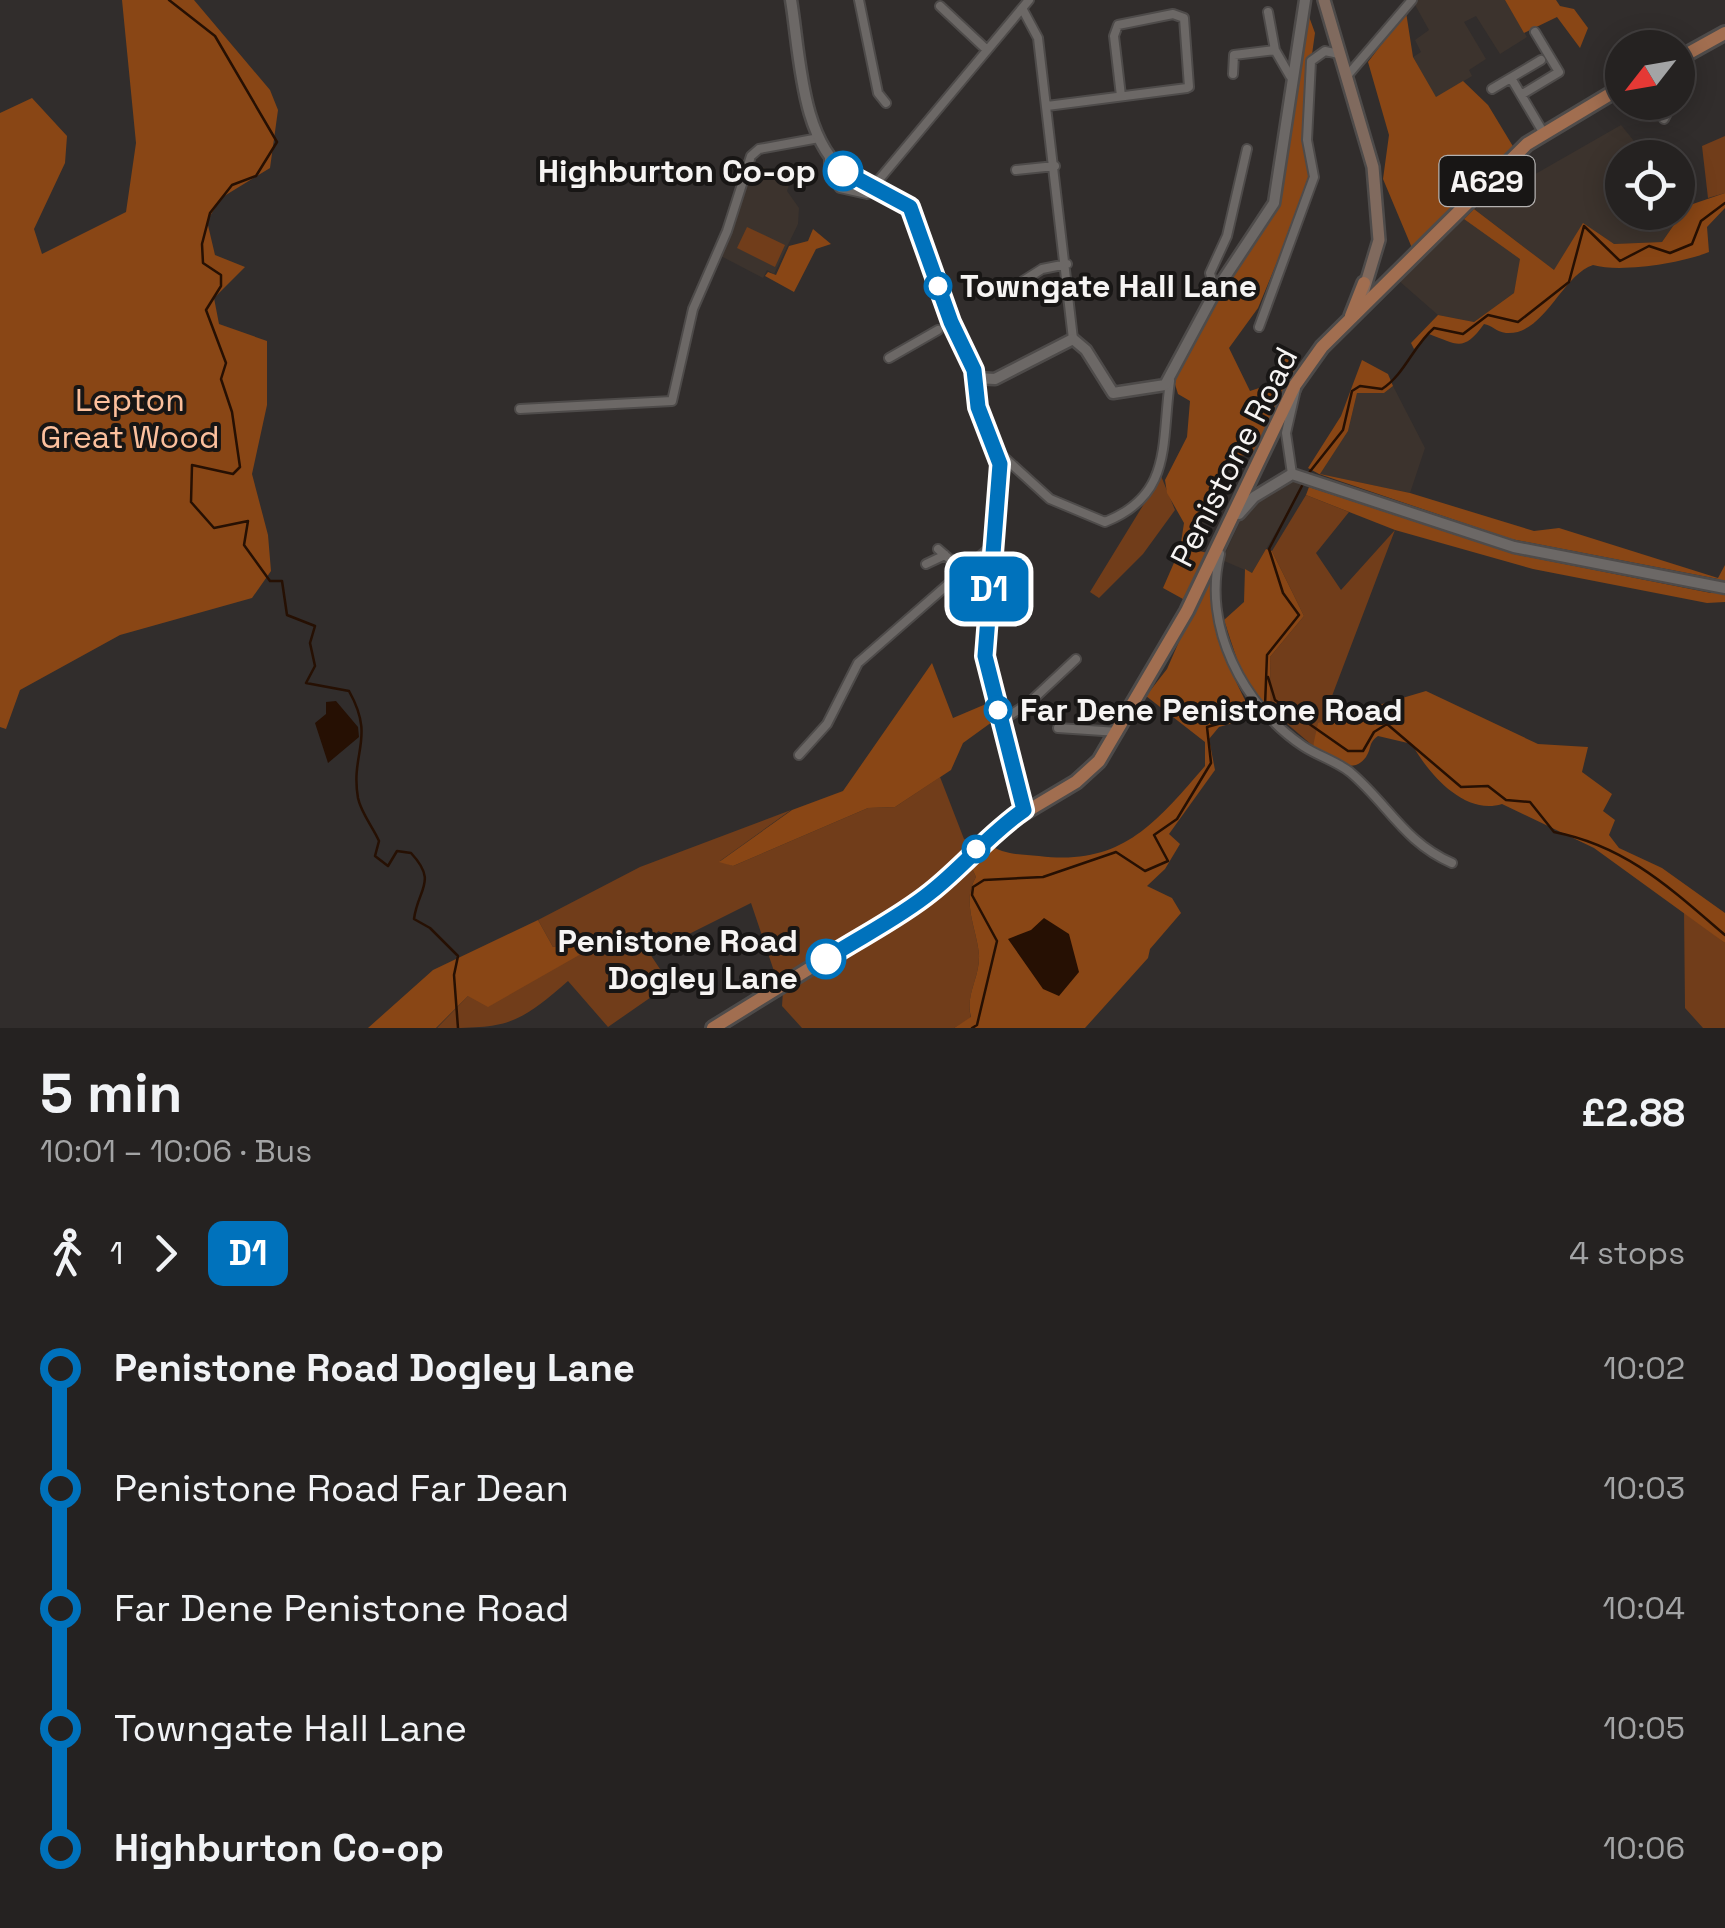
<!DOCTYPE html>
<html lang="en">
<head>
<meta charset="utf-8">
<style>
	body { margin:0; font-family:"Space Grotesk",sans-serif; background:#2d2a2a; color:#f1f3f6; height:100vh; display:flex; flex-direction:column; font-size:38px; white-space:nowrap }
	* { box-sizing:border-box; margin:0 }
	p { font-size:32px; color:#a3a4a5 }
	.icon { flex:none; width:55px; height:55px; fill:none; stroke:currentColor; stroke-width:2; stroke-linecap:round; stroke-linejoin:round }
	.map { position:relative; height:1028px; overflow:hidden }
	.panel { display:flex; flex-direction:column; background:#252221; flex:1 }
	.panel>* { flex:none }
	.badge { padding:0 20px; border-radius:15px; font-size:35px; line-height:65px }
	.needle { width:65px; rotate:239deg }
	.buttons { position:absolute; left:1605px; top:30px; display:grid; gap:20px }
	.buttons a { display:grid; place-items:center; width:90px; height:90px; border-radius:50%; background:#252221; box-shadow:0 5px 25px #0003,0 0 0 2px #423f3f; font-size:50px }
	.map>.badge { position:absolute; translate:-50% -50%; box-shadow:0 0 0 5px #fff }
	.legs { display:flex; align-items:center; gap:15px; height:110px; padding:0 40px; font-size:32px }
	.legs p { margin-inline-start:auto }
	.head { display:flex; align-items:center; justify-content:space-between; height:170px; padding:0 40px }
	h1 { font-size:55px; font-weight:600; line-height:75px }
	ul { padding:0 40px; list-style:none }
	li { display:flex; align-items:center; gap:35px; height:120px; font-size:38px }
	li i { display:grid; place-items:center; width:15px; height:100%; margin:0 12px; background:currentColor }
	li i::after { content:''; width:25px; height:25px; margin:-12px; border:8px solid; border-radius:50%; background:#252221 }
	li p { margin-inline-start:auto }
	li:first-child i { background:linear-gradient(#0000 50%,currentColor 0) }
	li:last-child i { background:linear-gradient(currentColor 50%,#0000 0) }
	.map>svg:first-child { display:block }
	.built { fill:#3c332d }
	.green { fill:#713d1a }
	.forest { fill:#894615 }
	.water { fill:#261003 }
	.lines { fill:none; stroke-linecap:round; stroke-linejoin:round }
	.stream { stroke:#261003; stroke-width:2.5 }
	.minor-casing { stroke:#4e4b4a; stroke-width:12 }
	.tertiary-casing { stroke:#4e4b4a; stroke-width:15 }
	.secondary-casing { stroke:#4e4b4a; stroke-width:16 }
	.trunk-casing { stroke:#4e4b4a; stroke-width:18 }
	.minor { stroke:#6c6866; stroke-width:8 }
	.tertiary { stroke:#6c6866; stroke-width:10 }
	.secondary { stroke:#806a5e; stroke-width:11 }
	.trunk { stroke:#a16e50; stroke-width:12 }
	.line-1-casing { stroke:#fff; stroke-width:22 }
	.line-1 { stroke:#0072bc; stroke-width:15 }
	.stop-1-dot { fill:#fff; stroke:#0072bc; stroke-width:5 }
	.labels { text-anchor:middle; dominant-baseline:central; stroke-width:8; stroke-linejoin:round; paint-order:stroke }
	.shield { fill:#181615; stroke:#b3b1b0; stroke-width:2.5 }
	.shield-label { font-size:30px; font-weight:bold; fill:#f6f4f3 }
	.stop-label { font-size:32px; font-weight:bold; fill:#f6f4f3; stroke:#181615; text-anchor:end }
	.park-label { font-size:32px; fill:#fcc09d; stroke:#181615 }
	.street-label { font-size:32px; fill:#f6f4f3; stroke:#181615 }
</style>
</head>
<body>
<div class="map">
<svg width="1725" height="1028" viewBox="0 0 1725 1028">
	<rect width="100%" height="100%" fill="#312d2c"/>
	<path class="built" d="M1417,0H1505L1527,37L1500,54L1476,16L1464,22L1486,59L1469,70L1472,76L1436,98L1413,57L1421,52L1415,40L1429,30L1414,3Z
		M1621,125L1647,157L1622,158V212H1678V195L1687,206L1662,242L1614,244L1555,271L1474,209Z
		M753,163L791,179L787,191L799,208L798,224L774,274L767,270L763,278L719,255Z
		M1461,216L1521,259L1514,293L1474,322L1438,315L1398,280Z
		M1393,386L1425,448L1410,493L1319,474L1348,431L1357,393H1384Z
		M1282,480L1306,481L1252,573L1222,560L1246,508Z"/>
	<path class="green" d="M1725,136V193L1708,198L1702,146Z
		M747,227L785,245L775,267L737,248Z
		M1161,476L1175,510L1143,554L1099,598L1090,592Z
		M1306,495L1349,512L1316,553L1341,590L1395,530L1313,746L1271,710L1270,657L1304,616L1272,551Z
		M940,777L964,839L977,841L924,887L777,980L751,903L669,944L659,931L642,942L670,984L608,1027L568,981C516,1027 505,1028 437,1028L468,996L596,934L553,947L538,920L640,867L791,810L720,861L733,866L868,808L895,807Z
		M970,864L976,877C961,902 977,929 979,955C980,978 965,994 971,1018L954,1028H802L782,1006L783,991L931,900Z
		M1684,910L1725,943V1028H1703L1685,1008Z"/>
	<path class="forest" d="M122,0H194L270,90L278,110L270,168L221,198L207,221L215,255L245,267L214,298L219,324L267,341V405L252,474L268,535L271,571L252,598L120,635L20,690L6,729L0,727V113L32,98L67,136L65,163L34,229L42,254L126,212L136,143Z
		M1505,0H1556L1560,6L1574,9L1588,28L1580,48L1557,17L1524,33Z
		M1307,11L1315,33L1303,118L1311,180L1258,308L1229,348L1250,391L1271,384L1285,356H1292L1298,372L1254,456L1233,455L1190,549L1208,553L1183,599L1163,588L1180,549L1184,523L1167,493L1165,480L1187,437L1190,401L1178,394L1174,381L1222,286L1253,247L1266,220Z
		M1406,12L1413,57L1436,97L1463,81L1488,105L1514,148L1412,248L1383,179L1389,135L1368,62Z
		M1725,193V208L1707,227L1709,252C1682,263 1621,273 1593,265C1561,276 1544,336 1506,333C1496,332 1492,325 1484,324C1464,352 1458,345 1429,334L1414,349L1411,343L1438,315L1474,322L1514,293L1520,259L1464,219L1474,209L1554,270L1583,223L1614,244L1662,242L1687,206Z
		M813,229L831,244L816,249L794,292L765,276L768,272L776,275L789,246L808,241Z
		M1362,360L1388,374L1393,386L1384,393H1357L1348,431L1320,474L1410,493L1534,531L1559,528L1718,578L1725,565V602L1707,603L1533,569L1395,530L1306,495L1309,487L1514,554L1711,593L1718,579L1511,539L1319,474L1308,468L1341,416Z
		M1266,549L1272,551L1304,616L1270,657L1271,710C1243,689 1235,652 1224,620L1244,602L1245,569L1252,573Z
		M1212,566C1205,620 1229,670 1254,717L1219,727L1209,739L1215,770L1169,834L1180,844L1165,869L1147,886L1172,898L1181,913L1150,949L1148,958L1085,1028H954L971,1017C965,994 980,978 979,955C977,929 961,902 976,877L970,864L987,843C1003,855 1019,854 1039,856C1121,866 1154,825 1205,766V742L1146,696L1167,669Z
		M932,663L953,718L986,704L992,722L963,743L951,770L895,807L868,808L733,866L719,862L792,810L843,791Z
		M1426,691L1538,744L1588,747L1582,772L1612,794L1603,811L1615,820L1609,835L1619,848L1662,868L1725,913V943L1594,848L1502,804C1464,816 1427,772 1412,744L1378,736C1368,743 1372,748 1366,757C1351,778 1326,756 1313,746L1318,723Z
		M538,920L553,947L598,934L588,950L488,1007L468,996L436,1028H368L433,970Z"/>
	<path class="water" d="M336,701L358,727L359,737L328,763L315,723L326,714V702Z
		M1044,918L1069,934L1079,972L1059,996L1043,989L1008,939L1031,930Z"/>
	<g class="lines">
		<path class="stream" d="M169,0L215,36L277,142L256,176L232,185L210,213L202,244L203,263L221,275V286L206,310L226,363L221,379L232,412L240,467L233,474L192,465L191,502L214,528L248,521L244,545L270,581H282L287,615L315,626L310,643L315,666L306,683L349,691C376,739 350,752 358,798C361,813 373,827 379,841L375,856L388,866L397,851L411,853C438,882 418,888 414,919L430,928L458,956L454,975L458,1028
			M1308,474L1343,430L1352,391L1360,386L1382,389C1405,374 1413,346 1434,328L1463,334L1488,315L1518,322L1569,282L1584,226L1620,261L1649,246L1670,253L1692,244L1701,221L1725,203
			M1268,677L1275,700L1348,751H1363L1374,732L1387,724L1461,787L1488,786L1506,800L1530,802L1554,832C1626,846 1670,888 1725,935
			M1265,706L1267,655L1299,615L1283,593L1269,549L1304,482
			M972,1028L977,1025L997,941L972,895L973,887L984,880L1043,877L1116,852L1145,871L1168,861L1154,835L1177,819L1211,763L1207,727L1262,712"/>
		<g class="minor-casing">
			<path id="minor" d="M859,0L878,93L886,103
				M940,6L987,50
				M1023,10L1038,38L1073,339
				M1268,12L1275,50L1290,76
				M1233,74L1234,55L1275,50
				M1347,76L1412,0
				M1511,78L1543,132
				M1492,89L1541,60
				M1521,95L1559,72L1535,32
				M1047,106L1187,88L1189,87L1184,18L1173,14L1118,25L1114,36L1121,96
				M1664,119L1673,102
				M829,156V172L840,188L867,194L1029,0
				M1016,170L1055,166
				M1023,281L1042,269L1067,264
				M1215,292L1210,273L1227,236L1247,149
				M1259,327L1314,177L1307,140L1311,61L1325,51L1339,54
				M889,358L938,330
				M520,409L672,401L693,309L727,231L751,156L759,149L819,138
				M997,451L1050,499L1105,522C1173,495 1161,444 1170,381
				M1292,474L1286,433L1296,389
				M938,549L963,571
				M1220,554C1202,626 1243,706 1303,746C1318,756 1336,761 1350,772C1388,804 1404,842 1452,863
				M926,564L945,555
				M1001,721L1029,703L1076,659
				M1058,728L1118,732
				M799,755L827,724L858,663L993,545"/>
		</g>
		<g class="tertiary-casing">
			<path id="tertiary" d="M791,0C800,53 800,140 848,175C868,189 892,190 910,207L951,322L974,370L978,407L1000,464L985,656L1025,811
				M975,378L995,379L1073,339L1086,350L1113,393L1165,385L1215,292L1274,203L1305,0
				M1239,514L1254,497L1292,474L1514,547L1725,588"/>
		</g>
		<g class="secondary-casing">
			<path id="secondary" d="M1324,0L1373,167L1379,240L1364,290"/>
		</g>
		<g class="trunk-casing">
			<path id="trunk" d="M1678,59L1725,33
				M1351,316L1364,283
				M713,1028L927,896L999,828L1076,782L1099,761L1187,611L1295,385L1322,347L1527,144L1622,87"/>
		</g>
		<use href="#minor" class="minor"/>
		<use href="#tertiary" class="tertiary"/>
		<use href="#secondary" class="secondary"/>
		<use href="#trunk" class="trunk"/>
	</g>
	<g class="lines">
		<g class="line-1-casing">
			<path id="line-1" d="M826,959C860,937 899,918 931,892C964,866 989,834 1024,810L985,656L1000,464L978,407L974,370L951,322L910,207L843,171"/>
		</g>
		<use href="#line-1" class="line-1"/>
	</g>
	<g class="stop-1-dot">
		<circle cx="843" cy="171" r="18"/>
		<circle cx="938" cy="286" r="12"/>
		<circle cx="998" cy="710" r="12"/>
		<circle cx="976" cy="849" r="12"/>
		<circle cx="826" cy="959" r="18"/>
	</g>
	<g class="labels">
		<rect class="shield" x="1439.5" y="156" width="95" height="50" rx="8"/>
		<g class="shield-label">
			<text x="1487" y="181">A629</text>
		</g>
		<g class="stop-label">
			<text x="816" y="171">Highburton Co-op</text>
			<text x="960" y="286" text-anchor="start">Towngate Hall Lane</text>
			<text x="1020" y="710" text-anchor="start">Far Dene Penistone Road</text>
			<text x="798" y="941">Penistone Road<tspan x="798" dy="37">Dogley Lane</tspan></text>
		</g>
		<g class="park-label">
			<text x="130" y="400">Lepton<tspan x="130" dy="37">Great Wood</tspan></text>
		</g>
		<g class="street-label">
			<text transform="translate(1234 457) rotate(-63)">Penistone Road</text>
		</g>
	</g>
</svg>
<div class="buttons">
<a><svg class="needle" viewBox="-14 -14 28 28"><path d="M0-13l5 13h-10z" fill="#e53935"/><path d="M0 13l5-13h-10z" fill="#a3a4a5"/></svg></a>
<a><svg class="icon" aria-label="locate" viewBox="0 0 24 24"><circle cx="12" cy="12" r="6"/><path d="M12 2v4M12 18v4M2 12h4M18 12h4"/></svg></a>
</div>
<b class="badge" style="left:989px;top:589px;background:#0072bc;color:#fff">D1</b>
</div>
<section class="panel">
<div class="head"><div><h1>5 min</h1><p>10:01 – 10:06 · Bus</p></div><b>£2.88</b></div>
<div class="legs"><svg class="icon" aria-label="walk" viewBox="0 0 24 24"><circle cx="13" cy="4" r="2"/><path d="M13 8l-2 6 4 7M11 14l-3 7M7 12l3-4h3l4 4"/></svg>1<svg class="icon" aria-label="forward" viewBox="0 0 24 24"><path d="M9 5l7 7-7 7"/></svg><b class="badge" style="background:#0072bc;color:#fff">D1</b><p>4 stops</p></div>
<ul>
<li><i style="color:#0072bc"></i><b>Penistone Road Dogley Lane</b><p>10:02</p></li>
<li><i style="color:#0072bc"></i><span>Penistone Road Far Dean</span><p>10:03</p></li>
<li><i style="color:#0072bc"></i><span>Far Dene Penistone Road</span><p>10:04</p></li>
<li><i style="color:#0072bc"></i><span>Towngate Hall Lane</span><p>10:05</p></li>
<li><i style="color:#0072bc"></i><b>Highburton Co-op</b><p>10:06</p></li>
</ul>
</section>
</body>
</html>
